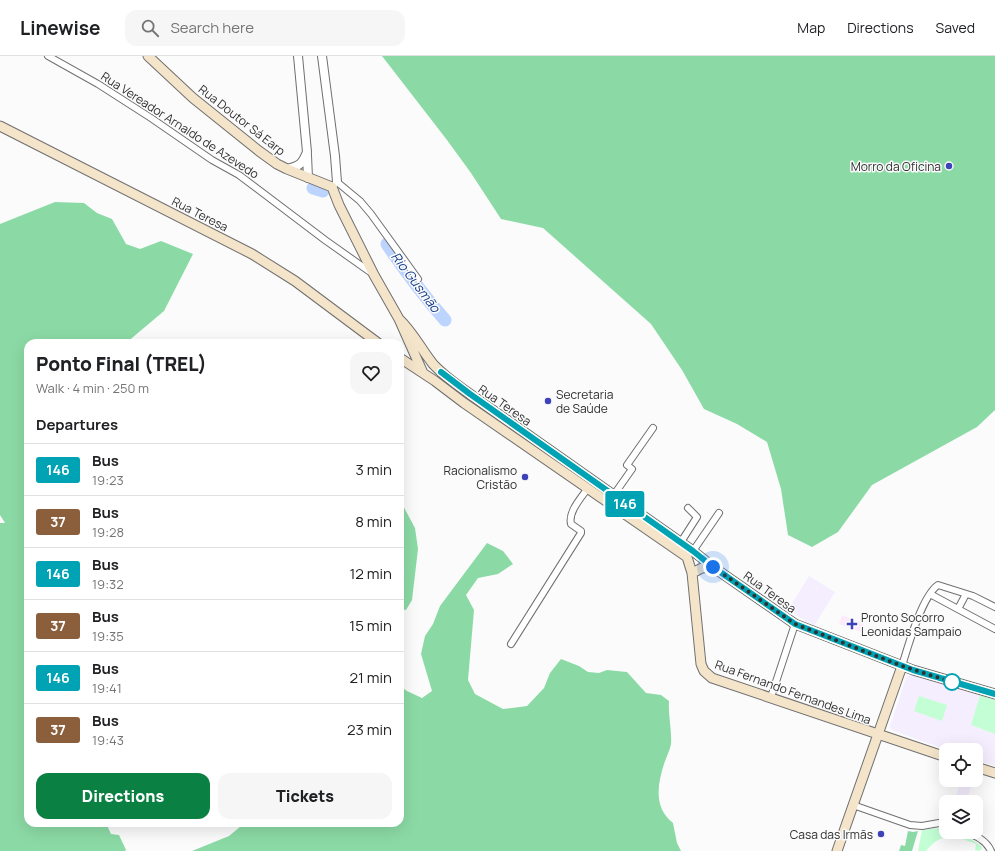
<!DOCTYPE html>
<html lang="en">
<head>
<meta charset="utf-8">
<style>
	body { margin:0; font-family:Manrope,sans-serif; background:#f6f6f6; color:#202124; height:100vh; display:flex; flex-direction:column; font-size:15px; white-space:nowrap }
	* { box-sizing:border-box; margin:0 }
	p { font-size:13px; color:#757577 }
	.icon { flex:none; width:22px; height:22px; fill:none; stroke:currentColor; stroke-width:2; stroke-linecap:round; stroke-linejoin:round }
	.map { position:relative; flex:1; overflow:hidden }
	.details { position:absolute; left:24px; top:283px; width:380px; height:488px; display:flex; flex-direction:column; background:#fff; border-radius:12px; box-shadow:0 4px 16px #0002 }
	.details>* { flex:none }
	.badge { padding:0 8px; border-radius:3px; font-size:14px; line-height:26px }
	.tools { position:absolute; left:939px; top:687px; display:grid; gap:8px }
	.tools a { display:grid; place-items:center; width:44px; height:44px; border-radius:8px; background:#fff; box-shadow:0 4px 16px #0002; font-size:20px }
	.you { position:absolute; width:20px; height:20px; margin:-10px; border:3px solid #fff; border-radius:50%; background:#1a73e8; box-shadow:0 0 0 6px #1a73e833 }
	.map>.badge { position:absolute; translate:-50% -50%; box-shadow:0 0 0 2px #fff }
	h2 { padding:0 12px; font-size:15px; line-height:36px }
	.round { display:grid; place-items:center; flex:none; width:42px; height:42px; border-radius:12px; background:#f6f6f6 }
	.head { display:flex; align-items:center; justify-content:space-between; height:68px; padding:0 12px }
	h1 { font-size:19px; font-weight:800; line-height:30px }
	.action { display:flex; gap:8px; margin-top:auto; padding:8px 12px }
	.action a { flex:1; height:46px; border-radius:12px; background:#0b8043; color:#fff; font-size:16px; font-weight:800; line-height:46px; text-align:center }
	.action a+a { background:#f6f6f6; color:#202124 }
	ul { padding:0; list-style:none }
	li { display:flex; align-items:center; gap:12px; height:52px; padding:0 12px; border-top:1px solid #e0e0e0 }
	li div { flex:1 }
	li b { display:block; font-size:15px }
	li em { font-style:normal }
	li .badge { min-width:44px; font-weight:700; text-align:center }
	header { display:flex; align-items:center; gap:24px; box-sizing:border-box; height:56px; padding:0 20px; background:#fff; border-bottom:1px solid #e0e0e0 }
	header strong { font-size:19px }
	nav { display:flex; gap:22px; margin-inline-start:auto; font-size:14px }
	.search { width:280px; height:36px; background:#f6f6f6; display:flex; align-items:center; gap:10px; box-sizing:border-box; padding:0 14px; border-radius:12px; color:#757577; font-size:15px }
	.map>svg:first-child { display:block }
	.education { fill:#f5eeff }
	.medical { fill:#fdebfb }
	.green { fill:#c3fed5 }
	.forest { fill:#8bdaa5 }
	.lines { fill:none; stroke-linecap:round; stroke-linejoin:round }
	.river { stroke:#bcd4fe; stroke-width:13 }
	.minor-casing { stroke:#707071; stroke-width:8 }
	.tertiary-casing { stroke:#707071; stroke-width:10 }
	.secondary-casing { stroke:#707071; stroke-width:11 }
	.minor { stroke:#fff; stroke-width:6 }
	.tertiary { stroke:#fff; stroke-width:8 }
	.secondary { stroke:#f4e4c9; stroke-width:9 }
	.line-casing { stroke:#fff; stroke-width:9 }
	.line { stroke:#00a3b4; stroke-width:6 }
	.walk { stroke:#303031; stroke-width:4; stroke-dasharray:0 7.2 }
	.poi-dot { fill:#3e43b8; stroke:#fbfbfc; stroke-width:1.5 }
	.stop-dot { fill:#fff; stroke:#00a3b4; stroke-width:2 }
	.labels { text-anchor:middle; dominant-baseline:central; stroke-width:3; stroke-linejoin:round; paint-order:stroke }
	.street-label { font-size:12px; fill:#303031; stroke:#fbfbfc }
	.poi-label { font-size:12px; fill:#303031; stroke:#fbfbfc; text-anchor:end }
	.water-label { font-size:13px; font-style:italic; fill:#113b88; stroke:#fbfbfc }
</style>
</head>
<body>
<header>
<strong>Linewise</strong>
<div class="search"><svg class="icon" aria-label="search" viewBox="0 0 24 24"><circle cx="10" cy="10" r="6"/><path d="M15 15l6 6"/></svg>Search here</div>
<nav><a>Map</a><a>Directions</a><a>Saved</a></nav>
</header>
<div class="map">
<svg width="995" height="795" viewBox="0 0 995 795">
	<rect width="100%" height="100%" fill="#fbfbfc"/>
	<path class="education" d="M809,520L835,536L814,570L788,554Z
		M912,619L980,639L971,669L995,678V710L976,704V694H947L894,675L891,673L890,670L906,622L908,620Z
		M961,724H973L966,746H954Z"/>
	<path class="medical" d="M842,559L864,567L861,576L839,568Z"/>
	<path class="green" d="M980,639L995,644V678L971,669Z
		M919,640L947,649L942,665L914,655Z
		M939,772L946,773V776C958,776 973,783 982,791V793L979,795L975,794L976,788C955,780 942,775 926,795H918L922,774Z"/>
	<path class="forest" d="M382,0H995V354L977,371L872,429L838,476L812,491L788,479L781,433L767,386L737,368L704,353L682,314L651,268L543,172L501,163L471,117L447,84Z
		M55,146L84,147L97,157L112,163L126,188L140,193L161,185L193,198L164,255L126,287H28V767H106L111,778L119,779L126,794L125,795H0V467H5L0,459V168Z
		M400,444L415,472L418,493L412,544L406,554L400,553Z
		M487,487L503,495L513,508L498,518L478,522L466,539L474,554L468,624L475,638L503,653L527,650L544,632L550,617L561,603L579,610L588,616L599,617L607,614L627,616L646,637L661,639L669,645C668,660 672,674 671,688C670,694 666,702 664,708C657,730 654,752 673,767L677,787L681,795H192L229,780L241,770L242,767H400V630L407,635L422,642L432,635L421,598L425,580L433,568L440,550Z
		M908,775L913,776L918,775L912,795H899L901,789L905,790Z"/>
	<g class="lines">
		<path class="river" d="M313,132L323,135
			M387,188C405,215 424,240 445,264"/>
		<g class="minor-casing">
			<path id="minor" d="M48,0L98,28L151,62L212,104L239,119L325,184L373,218
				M335,128L337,126L360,145L371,158L418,223
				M613,440L632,413L627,409L653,372
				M681,486L697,461L688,452
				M693,495L719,457
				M930,538L995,573
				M958,553L966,538
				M511,588L581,477V475L571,468C568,456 581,442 588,432
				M902,610C908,590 922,540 938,529L973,540L995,551
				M771,641L795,568
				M853,749L910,769L922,770L939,767L946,768
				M966,776C976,780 986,784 991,795"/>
		</g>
		<g class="tertiary-casing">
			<path id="tertiary" d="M322,0L335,100L337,126
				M307,99L308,122
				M287,113C300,110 302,108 307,96L298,0"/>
		</g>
		<g class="secondary-casing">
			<path id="secondary" d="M148,0L193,42L259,95L277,108L287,113L332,131L339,149L374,219L399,263L423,317
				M0,70L252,198L295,225L378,287
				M399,263C413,276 421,293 433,308C444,320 457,329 470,338L693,495L713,511L795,568L913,614L995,638
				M400,302L435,325L464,347L687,501L692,517L701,608L704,615L712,622L946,701
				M692,517L702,512L713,511
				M976,711L995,717
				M837,795L902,610"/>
		</g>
		<use href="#minor" class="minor"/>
		<use href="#tertiary" class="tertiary"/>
		<use href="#secondary" class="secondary"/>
	</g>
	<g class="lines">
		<g class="line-casing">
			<path id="line" d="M441,316L470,338L693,495L713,511L795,568L913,614L995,638"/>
		</g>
		<use href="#line" class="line"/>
		<path class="walk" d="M713,511L795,568L902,610L952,626"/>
	</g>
	<g class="poi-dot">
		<circle cx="949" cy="110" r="4"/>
		<circle cx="548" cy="345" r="4"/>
		<circle cx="525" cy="421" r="4"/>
		<path d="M850 562h4v4h4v4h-4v4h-4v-4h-4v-4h4z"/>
		<circle cx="881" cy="778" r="4"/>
	</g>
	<circle class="stop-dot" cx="952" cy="626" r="8"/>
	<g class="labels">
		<g class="street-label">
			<text transform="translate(242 64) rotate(38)">Rua Doutor Sá Earp</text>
			<text transform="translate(180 69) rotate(33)">Rua Vereador Arnaldo de Azevedo</text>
			<text transform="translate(200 158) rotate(27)">Rua Teresa</text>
			<text transform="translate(505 349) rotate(35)">Rua Teresa</text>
			<text transform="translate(770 536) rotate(36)">Rua Teresa</text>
			<text transform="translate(793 636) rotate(20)">Rua Fernando Fernandes Lima</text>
		</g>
		<g class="poi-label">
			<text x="941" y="110">Morro da Oficina</text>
			<text x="556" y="338" text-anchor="start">Secretaria<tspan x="556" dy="14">de Saúde</tspan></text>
			<text x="517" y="414">Racionalismo<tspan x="517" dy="14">Cristão</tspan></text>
			<text x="861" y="561" text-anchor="start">Pronto Socorro<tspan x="861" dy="14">Leonidas Sampaio</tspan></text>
			<text x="873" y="778">Casa das Irmãs</text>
		</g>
		<g class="water-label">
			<text transform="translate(416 226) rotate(53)">Rio Gusmão</text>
		</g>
	</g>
</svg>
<div class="tools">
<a><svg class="icon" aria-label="locate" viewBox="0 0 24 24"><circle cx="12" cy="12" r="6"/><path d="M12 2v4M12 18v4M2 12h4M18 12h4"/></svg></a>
<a><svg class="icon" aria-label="layers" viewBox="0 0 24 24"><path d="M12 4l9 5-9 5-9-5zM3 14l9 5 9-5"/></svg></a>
</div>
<div class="you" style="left:713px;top:511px"></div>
<b class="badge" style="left:625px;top:448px;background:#00a3b4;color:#fff">146</b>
<section class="details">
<div class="head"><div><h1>Ponto Final (TREL)</h1><p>Walk · 4 min · 250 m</p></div><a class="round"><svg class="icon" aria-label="heart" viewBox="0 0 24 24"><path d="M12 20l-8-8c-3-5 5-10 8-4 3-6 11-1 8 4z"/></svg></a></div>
<h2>Departures</h2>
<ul>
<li><span class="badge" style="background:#00a3b4;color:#fff">146</span><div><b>Bus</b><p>19:23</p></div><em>3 min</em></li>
<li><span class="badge" style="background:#8b5e3c;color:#fff">37</span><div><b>Bus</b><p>19:28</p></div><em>8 min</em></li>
<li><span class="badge" style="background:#00a3b4;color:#fff">146</span><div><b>Bus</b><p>19:32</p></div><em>12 min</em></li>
<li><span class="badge" style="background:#8b5e3c;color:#fff">37</span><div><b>Bus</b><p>19:35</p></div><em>15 min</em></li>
<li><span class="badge" style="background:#00a3b4;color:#fff">146</span><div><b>Bus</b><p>19:41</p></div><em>21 min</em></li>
<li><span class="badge" style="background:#8b5e3c;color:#fff">37</span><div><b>Bus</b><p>19:43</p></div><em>23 min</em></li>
</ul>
<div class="action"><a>Directions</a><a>Tickets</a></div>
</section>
</div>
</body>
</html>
